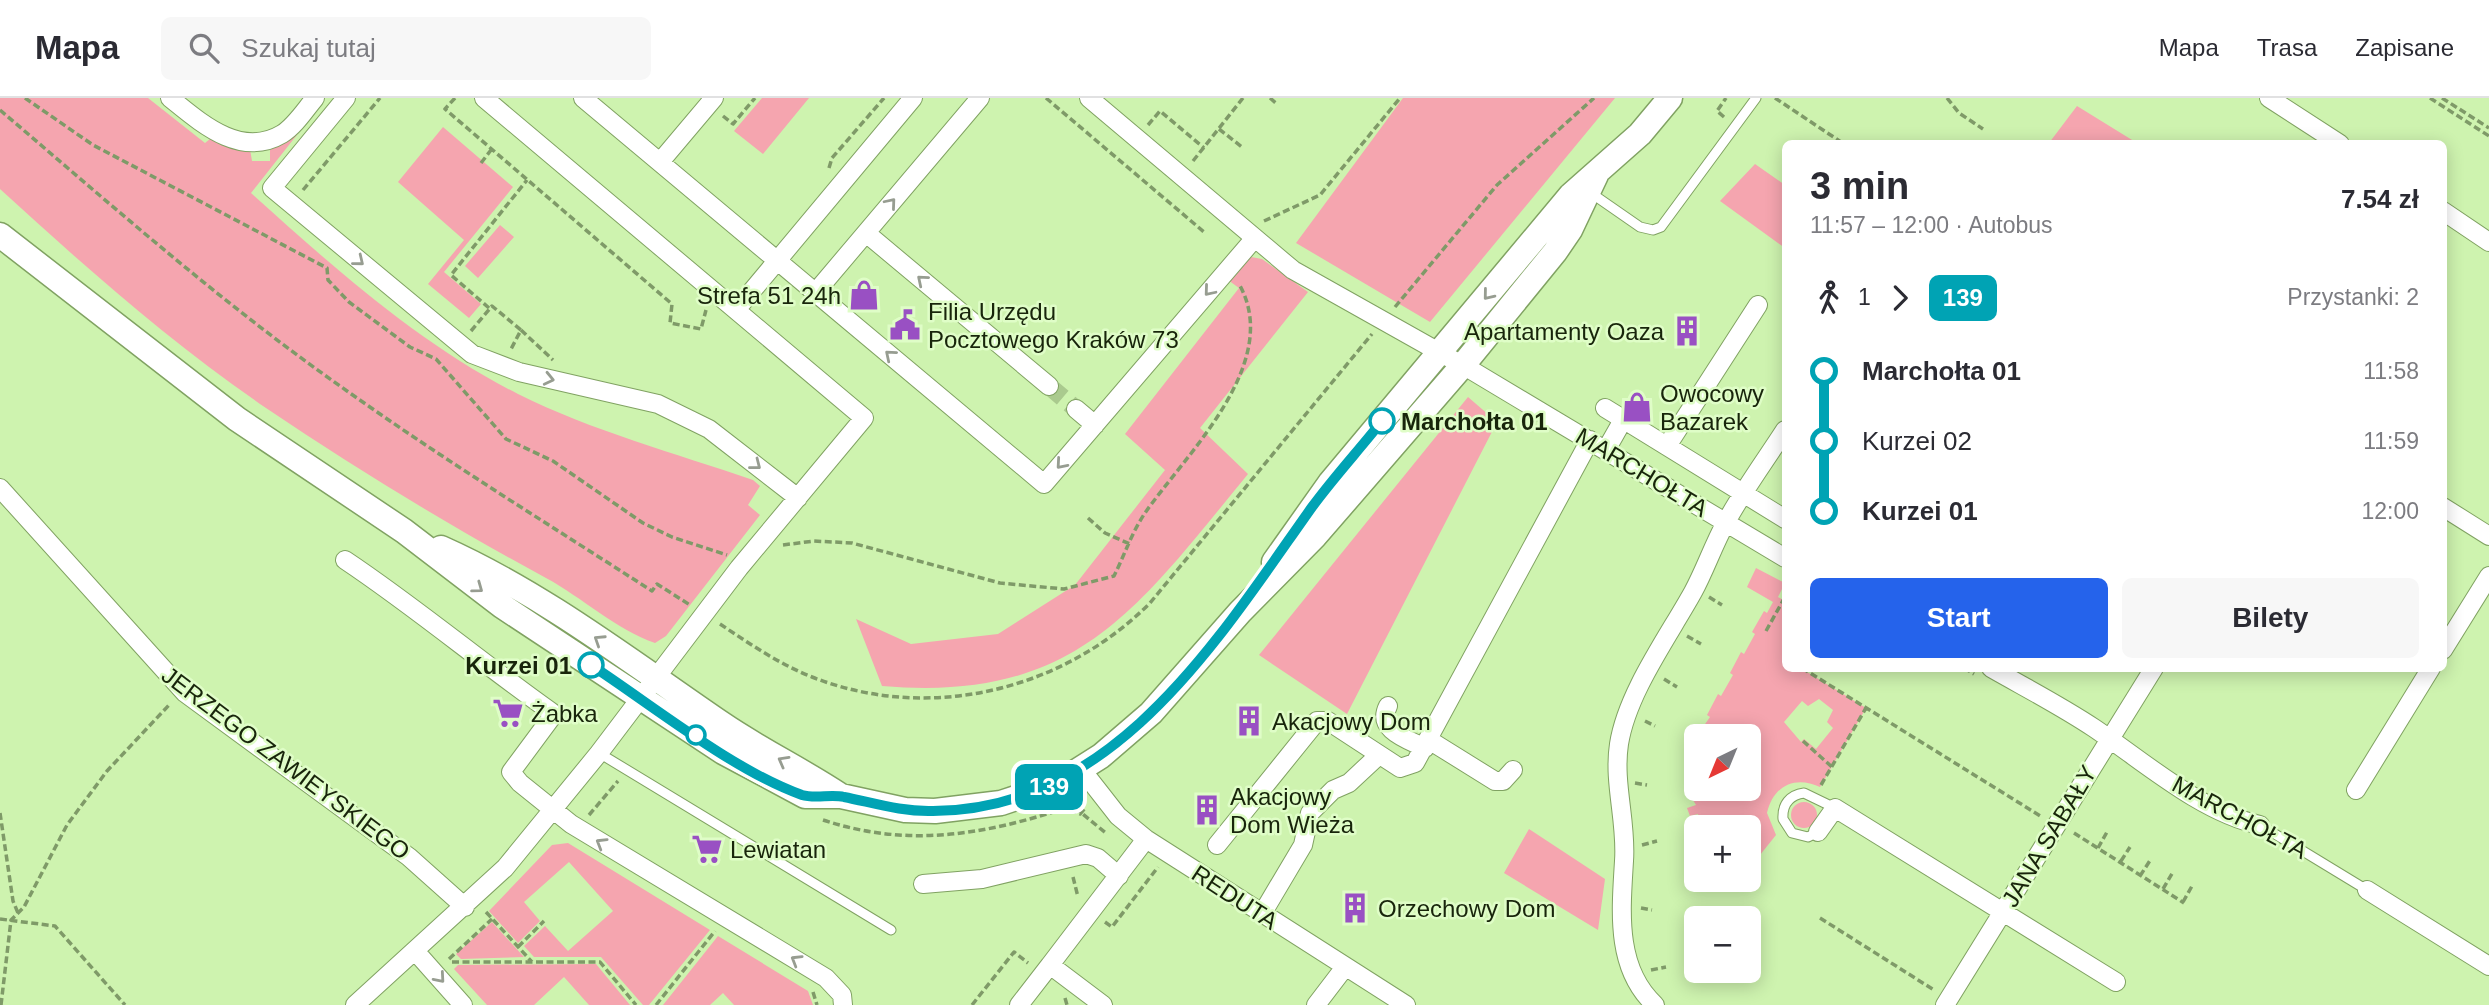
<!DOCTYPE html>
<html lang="pl">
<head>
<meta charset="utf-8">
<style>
	body { margin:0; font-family:Helvetica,sans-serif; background:#f7f7f7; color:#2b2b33; height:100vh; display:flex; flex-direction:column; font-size:26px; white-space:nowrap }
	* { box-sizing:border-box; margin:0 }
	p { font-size:23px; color:#7c7c81 }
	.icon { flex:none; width:38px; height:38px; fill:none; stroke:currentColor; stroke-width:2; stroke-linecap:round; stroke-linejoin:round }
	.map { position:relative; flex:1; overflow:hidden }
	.side { position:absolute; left:1782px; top:42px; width:665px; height:532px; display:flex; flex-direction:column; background:#fff; border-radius:10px; box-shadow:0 4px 18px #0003 }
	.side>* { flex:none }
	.badge { padding:0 14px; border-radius:10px; font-size:24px; line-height:46px }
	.needle { width:46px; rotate:223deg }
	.tools { position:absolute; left:1684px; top:626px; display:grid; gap:14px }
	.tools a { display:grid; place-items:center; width:77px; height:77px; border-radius:10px; background:#fff; box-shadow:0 4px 18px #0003; font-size:35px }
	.map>.badge { position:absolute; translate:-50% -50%; box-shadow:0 0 0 4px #fff }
	.legs { display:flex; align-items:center; gap:10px; height:77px; padding:0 28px; font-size:23px }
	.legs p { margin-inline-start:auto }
	.summary { display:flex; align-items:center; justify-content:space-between; height:119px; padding:0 28px }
	h1 { font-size:38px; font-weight:700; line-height:52px }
	.cta { display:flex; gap:14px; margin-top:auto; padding:14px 28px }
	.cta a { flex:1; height:80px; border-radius:10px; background:#2563eb; color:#fff; font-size:28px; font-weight:700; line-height:80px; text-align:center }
	.cta a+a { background:#f7f7f7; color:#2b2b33 }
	ul { padding:0 28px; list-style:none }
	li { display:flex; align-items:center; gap:24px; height:70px; font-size:26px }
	li i { display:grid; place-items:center; width:10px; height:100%; margin:0 9px; background:currentColor }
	li i::after { content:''; width:18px; height:18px; margin:-9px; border:5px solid; border-radius:50%; background:#fff }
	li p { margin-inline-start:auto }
	li:first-child i { background:linear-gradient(#0000 50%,currentColor 0) }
	li:last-child i { background:linear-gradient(currentColor 50%,#0000 0) }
	header { display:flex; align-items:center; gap:42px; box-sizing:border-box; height:98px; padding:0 35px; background:#fff; border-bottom:2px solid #e1e1e2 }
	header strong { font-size:33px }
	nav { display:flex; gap:38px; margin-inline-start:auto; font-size:24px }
	.search { width:490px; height:63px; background:#f7f7f7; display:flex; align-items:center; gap:18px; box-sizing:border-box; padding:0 24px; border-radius:10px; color:#7c7c81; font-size:26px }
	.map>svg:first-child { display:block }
	.green { fill:#f5a5af; fill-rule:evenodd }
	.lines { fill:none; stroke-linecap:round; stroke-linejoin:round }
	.street-tunnel { stroke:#aaca8e; stroke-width:18; stroke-dasharray:18 9; stroke-linecap:butt }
	.lane-casing { stroke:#80a262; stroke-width:11 }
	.street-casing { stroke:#80a262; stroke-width:20 }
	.secondary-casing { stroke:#80a262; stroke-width:27 }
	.path { stroke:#7f9a68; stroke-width:3.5; stroke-dasharray:7 3.5; stroke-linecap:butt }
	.lane { stroke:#fff; stroke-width:9 }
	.street { stroke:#fff; stroke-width:18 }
	.secondary { stroke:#fff; stroke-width:24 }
	.oneway { stroke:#979d91 }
	.line-1-casing { stroke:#fff; stroke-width:16 }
	.line-1 { stroke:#00a3b4; stroke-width:10 }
	.stop-1-dot { fill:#fff; stroke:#00a3b4; stroke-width:3.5 }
	.labels { text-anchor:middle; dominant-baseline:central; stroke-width:5; stroke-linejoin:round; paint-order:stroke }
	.poi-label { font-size:24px; fill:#18250b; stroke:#dffdc7; text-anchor:start }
	.stop-label { font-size:24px; font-weight:bold; fill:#18250b; stroke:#dffdc7; text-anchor:start }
	.street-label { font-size:24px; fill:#18250b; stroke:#dffdc7 }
</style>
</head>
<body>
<header>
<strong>Mapa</strong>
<div class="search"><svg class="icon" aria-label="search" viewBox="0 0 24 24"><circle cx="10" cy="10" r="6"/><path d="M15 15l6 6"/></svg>Szukaj tutaj</div>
<nav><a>Mapa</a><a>Trasa</a><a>Zapisane</a></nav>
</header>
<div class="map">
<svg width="2489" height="907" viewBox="0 0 2489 907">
	<rect width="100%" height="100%" fill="#cef3af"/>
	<path class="green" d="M0,0H148L205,45L210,41L221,47L250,51L252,63H270V52L300,33L251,95C333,169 419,246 518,296C592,333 675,355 753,382L760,388L748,407L760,417L666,538L655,545C615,531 583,500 546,480C450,428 356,371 266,310C171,245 84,168 0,91Z
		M762,0H809L763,56L734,33Z
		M1403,0H1615L1430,224L1296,145Z
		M2077,8L2137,45H2049Z
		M443,29L513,89L444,174L481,206L469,220L428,186L464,142L398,84Z
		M1755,66L1785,87V150L1720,103Z
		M500,127L514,139L478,180L465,168Z
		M1251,159L1262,161L1308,194L1200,330L1248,376C1137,511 1076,605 882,588L856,521L911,546L998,536L1075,487L1165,372L1125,336L1239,190L1228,182Z
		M1468,299L1497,324L1347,616L1259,557Z
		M1756,470L1785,485L1778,499L1785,503V570L1802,571L1866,610L1820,689C1795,677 1773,688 1767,715L1776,737L1748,772V730H1698L1701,727L1698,716L1690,718L1687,710L1696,707L1690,697L1688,679L1691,678V655L1696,639V691H1748V639H1696L1710,619L1707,617L1718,596L1721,598L1733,577L1730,575L1741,554L1744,556L1755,536L1752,534L1764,513L1767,515L1773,504L1747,489ZM1819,601L1833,612L1827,624L1833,630L1816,651L1804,641L1801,644L1784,624L1802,603L1808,608Z
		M1791 717a13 13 0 1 1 26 0a13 13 0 1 1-26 0Z
		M1529,731L1605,781L1598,832L1504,775Z
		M568,745L710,832L649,907H643L601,859H534L524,848L545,828L568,853L613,813L569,764L524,804L540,823L518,845L489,813L552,747Z
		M492,824L524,859L461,861L456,856Z
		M718,838L808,893L813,907H734L723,895L710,907H663Z
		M596,866L630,907H589L564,879L534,907H487L454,871L458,867Z"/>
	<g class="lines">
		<path class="street-tunnel" d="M1049,288L1076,311"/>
		<g class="lane-casing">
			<path id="lane" d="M1591,95L1640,129L1653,132L1661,129L1756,0
				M599,655L891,832
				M2260,727L2367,792
				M1818,734L1808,739L1792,735L1783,721C1782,706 1790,697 1804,695L1835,710"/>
		</g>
		<g class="street-casing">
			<path id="street" d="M170,0C200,24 240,61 282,36C295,28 305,12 315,0
				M346,0L272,90L472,256L519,274L658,306L709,331L798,400
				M583,0L1044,386L1254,141
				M1089,0L1293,172L1471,272L1785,460
				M2269,0L2340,46
				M660,64L714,0
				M2443,113L2489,144
				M866,135L1049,288
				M815,195L980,0
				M736,212L913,0
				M1605,310L1785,421
				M1076,311L1095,327
				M1667,348L1758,207
				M1606,352L1623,322
				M0,390L185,595L409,759L465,809
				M2443,409L2489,438
				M345,462C417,510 483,566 554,616L511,674L520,685L571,726L826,880L842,897L843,907
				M2443,552L2489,478
				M1991,570C2026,590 2061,608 2094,630C2143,663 2202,715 2260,727
				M1388,608C1376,632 1407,641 1425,650
				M1429,642L1495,683H1503L1513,672
				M1082,672L1118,718L1146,741L1406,907
				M2356,692L2431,570
				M1818,734L1835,710L2116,884
				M1217,747L1317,623H1328L1400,670L1415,665L1590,342
				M923,786L982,781L1086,756L1098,760L1119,778
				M2367,792L2489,868
				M1262,816L1303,747L1310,715L1333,692L1349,685L1379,657
				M416,854L463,907
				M1050,867L1146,741
				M355,907L505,770L599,655L739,470L864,320L484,0
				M1019,907L1050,867L1103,907
				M1316,907L1345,869
				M1655,907C1615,870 1621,813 1624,763C1627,724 1613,685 1619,646C1627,595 1668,539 1693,494C1705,472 1713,448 1725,426C1742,394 1765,363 1785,332
				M1945,907L2154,570"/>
		</g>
		<g class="secondary-casing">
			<path id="secondary" d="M0,137L237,321L404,433L502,508L723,654L805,698H841L905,712L935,713L1001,705L1055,687L1101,658L1151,615L1240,514L1315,438L1463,267L1555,154L1570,132L1596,77
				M441,450C542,495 631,564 722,626C760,652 802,672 841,698
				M1274,464L1330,385L1571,97L1640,36L1670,0"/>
		</g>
		<path class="path" d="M25,0L93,47L327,170L328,182L349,204L410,249L436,261L506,341L553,363L643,425L672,439L727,457
			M455,0L445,11L672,206L670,225L701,231L706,212
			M1046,0L1204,134
			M1270,0L1277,6
			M1775,0L1844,46
			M1947,0L1959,15L1983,31
			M2430,0L2489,38
			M2442,0L2489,30
			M0,12C109,105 216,200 333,283C436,357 545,424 652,493L657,486L690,507
			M723,18L733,26L755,0
			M1724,19L1717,13L1726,0
			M1148,27L1160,13L1204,50
			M1219,31L1242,49
			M1193,63L1243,0
			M481,65L491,52
			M829,70L832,60L884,0
			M303,92L380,0
			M1264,123L1320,97L1400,0
			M1395,209L1497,87L1594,0
			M489,210L451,177L527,82
			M521,232L553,262
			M471,233L492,208L521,232L510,253
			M1088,420L1105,435L1130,446
			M783,447L814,443L852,445L1000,485L1064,491L1114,478C1124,458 1132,434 1145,415C1185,357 1284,265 1239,186
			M1709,499L1722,507
			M720,526C750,546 779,566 812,579C929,625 1062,593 1150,505L1372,236
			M1766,533L1785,499
			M1687,538L1701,546
			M1802,570L2042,719
			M1964,570L1974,576
			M1664,581L1677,589
			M1645,623L1655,628
			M1803,643L1832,669
			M1635,685L1647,687
			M1821,687L1866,610
			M1067,703L1107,736
			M0,715L13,803L18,815
			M589,717L618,683
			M823,722C908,750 983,737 1066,710L1080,716L1086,709
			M2074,735L2184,805
			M1642,747L1657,743
			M2098,750L2107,734
			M2121,763L2130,749
			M2140,778L2151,761
			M1073,779L1078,799
			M2163,791L2173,774
			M2183,804L2192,788
			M1641,810L1652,812
			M486,814L532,864
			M1820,820L1934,892
			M0,821L55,828L125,907
			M1105,824L1112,829L1158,769
			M518,849L544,823
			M449,861L492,821
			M452,864H600L636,907
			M1651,872L1666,869
			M813,894L817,907
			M1065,900L1067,907
			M1,907L11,822L24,809L67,727L107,673L169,607
			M656,907L715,833
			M972,907L1014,854L1028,865"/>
		<use href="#lane" class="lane"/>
		<use href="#street" class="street"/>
		<use href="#secondary" class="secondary"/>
	</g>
	<defs><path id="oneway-chevron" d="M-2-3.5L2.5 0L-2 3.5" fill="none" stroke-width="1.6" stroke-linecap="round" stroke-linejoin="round" transform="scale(1.75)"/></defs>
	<g class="oneway">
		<use href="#oneway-chevron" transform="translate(891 105) rotate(-50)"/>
		<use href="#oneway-chevron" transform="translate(359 163) rotate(39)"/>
		<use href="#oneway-chevron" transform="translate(922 182) rotate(-140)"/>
		<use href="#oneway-chevron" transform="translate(1209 193) rotate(130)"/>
		<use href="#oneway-chevron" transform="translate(1488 197) rotate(129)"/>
		<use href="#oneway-chevron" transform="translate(890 257) rotate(-140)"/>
		<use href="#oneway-chevron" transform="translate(549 281) rotate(13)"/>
		<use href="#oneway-chevron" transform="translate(1061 366) rotate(131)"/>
		<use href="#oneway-chevron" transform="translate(756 367) rotate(38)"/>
		<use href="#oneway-chevron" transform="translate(478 490) rotate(36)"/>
		<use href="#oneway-chevron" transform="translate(599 542) rotate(-147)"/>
		<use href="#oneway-chevron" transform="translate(783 663) rotate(-151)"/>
		<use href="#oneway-chevron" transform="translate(601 745) rotate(-149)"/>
		<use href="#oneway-chevron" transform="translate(796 862) rotate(-149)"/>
		<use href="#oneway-chevron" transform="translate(440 880) rotate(49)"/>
	</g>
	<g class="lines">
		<g class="line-1-casing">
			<path id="line-1" d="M591,567C652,607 734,673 802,697C815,701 831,696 844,699C874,705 902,714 933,713C1115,712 1218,541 1312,409C1334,379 1359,352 1382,323"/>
		</g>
		<use href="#line-1" class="line-1"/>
	</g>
	<defs>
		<g id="shop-bare" transform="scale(2.415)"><path d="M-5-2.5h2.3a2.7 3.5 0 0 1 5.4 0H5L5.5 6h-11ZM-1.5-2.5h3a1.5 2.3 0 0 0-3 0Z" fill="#9950c3" stroke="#dffdc7" stroke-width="2.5" paint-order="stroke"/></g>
		<g id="civic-bare" transform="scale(2.415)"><path d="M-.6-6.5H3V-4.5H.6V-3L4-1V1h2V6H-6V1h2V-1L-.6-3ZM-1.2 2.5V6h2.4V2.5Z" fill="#9950c3" stroke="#dffdc7" stroke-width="2.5" paint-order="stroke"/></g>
		<g id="building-bare" transform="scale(2.415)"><path d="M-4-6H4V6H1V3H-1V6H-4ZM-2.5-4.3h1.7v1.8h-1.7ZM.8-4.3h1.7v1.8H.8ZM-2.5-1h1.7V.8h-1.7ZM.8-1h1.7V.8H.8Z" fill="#9950c3" stroke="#dffdc7" stroke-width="2.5" paint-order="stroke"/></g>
		<g id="supermarket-bare" transform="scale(2.415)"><path d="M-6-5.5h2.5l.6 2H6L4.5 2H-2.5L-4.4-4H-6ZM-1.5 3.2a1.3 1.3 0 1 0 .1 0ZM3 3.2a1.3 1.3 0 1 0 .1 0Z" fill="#9950c3" stroke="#dffdc7" stroke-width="2.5" paint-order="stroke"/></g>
	</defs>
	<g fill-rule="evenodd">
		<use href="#shop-bare" x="864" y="197"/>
		<use href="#civic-bare" x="905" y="227"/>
		<use href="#building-bare" x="1687" y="233"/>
		<use href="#shop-bare" x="1637" y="309"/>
		<use href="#supermarket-bare" x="508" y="615"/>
		<use href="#building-bare" x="1249" y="623"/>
		<use href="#building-bare" x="1207" y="712"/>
		<use href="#supermarket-bare" x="707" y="751"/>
		<use href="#building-bare" x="1355" y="810"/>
	</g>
	<g class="stop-1-dot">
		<circle cx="1382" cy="323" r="12"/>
		<circle cx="591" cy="567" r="12"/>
		<circle cx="696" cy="637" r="9"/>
	</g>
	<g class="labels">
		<g class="poi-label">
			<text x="841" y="197" text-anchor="end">Strefa 51 24h</text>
			<text x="928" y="213">Filia Urzędu<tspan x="928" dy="28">Pocztowego Kraków 73</tspan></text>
			<text x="1664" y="233" text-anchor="end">Apartamenty Oaza</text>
			<text x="1660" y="295">Owocowy<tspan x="1660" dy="28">Bazarek</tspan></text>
			<text x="531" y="615">Żabka</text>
			<text x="1272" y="623">Akacjowy Dom</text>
			<text x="1230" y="698">Akacjowy<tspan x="1230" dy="28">Dom Wieża</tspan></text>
			<text x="730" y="751">Lewiatan</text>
			<text x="1378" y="810">Orzechowy Dom</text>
		</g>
		<g class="stop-label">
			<text x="1401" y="323">Marchołta 01</text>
			<text x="572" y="567" text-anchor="end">Kurzei 01</text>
		</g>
		<g class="street-label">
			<text transform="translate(1642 374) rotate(31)">MARCHOŁTA</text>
			<text transform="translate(286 665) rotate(37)">JERZEGO ZAWIEYSKIEGO</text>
			<text transform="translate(2240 719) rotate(28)">MARCHOŁTA</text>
			<text transform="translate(2049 738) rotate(-59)">JANA SABAŁY</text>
			<text transform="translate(1235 799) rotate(33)">REDUTA</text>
		</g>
	</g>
</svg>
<div class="tools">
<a><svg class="needle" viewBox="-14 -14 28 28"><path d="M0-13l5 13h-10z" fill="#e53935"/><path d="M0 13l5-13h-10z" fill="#7c7c81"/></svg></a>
<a>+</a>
<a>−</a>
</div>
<b class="badge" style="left:1049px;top:689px;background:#00a3b4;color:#fff">139</b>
<section class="side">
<div class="summary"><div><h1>3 min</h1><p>11:57 – 12:00 · Autobus</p></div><b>7.54 zł</b></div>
<div class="legs"><svg class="icon" aria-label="walk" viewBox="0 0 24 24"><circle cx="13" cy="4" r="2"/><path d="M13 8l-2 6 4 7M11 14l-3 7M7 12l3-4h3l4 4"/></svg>1<svg class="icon" aria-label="forward" viewBox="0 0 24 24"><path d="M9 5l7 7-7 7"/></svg><b class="badge" style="background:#00a3b4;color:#fff">139</b><p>Przystanki: 2</p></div>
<ul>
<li><i style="color:#00a3b4"></i><b>Marchołta 01</b><p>11:58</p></li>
<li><i style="color:#00a3b4"></i><span>Kurzei 02</span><p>11:59</p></li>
<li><i style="color:#00a3b4"></i><b>Kurzei 01</b><p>12:00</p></li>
</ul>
<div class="cta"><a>Start</a><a>Bilety</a></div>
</section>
</div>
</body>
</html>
